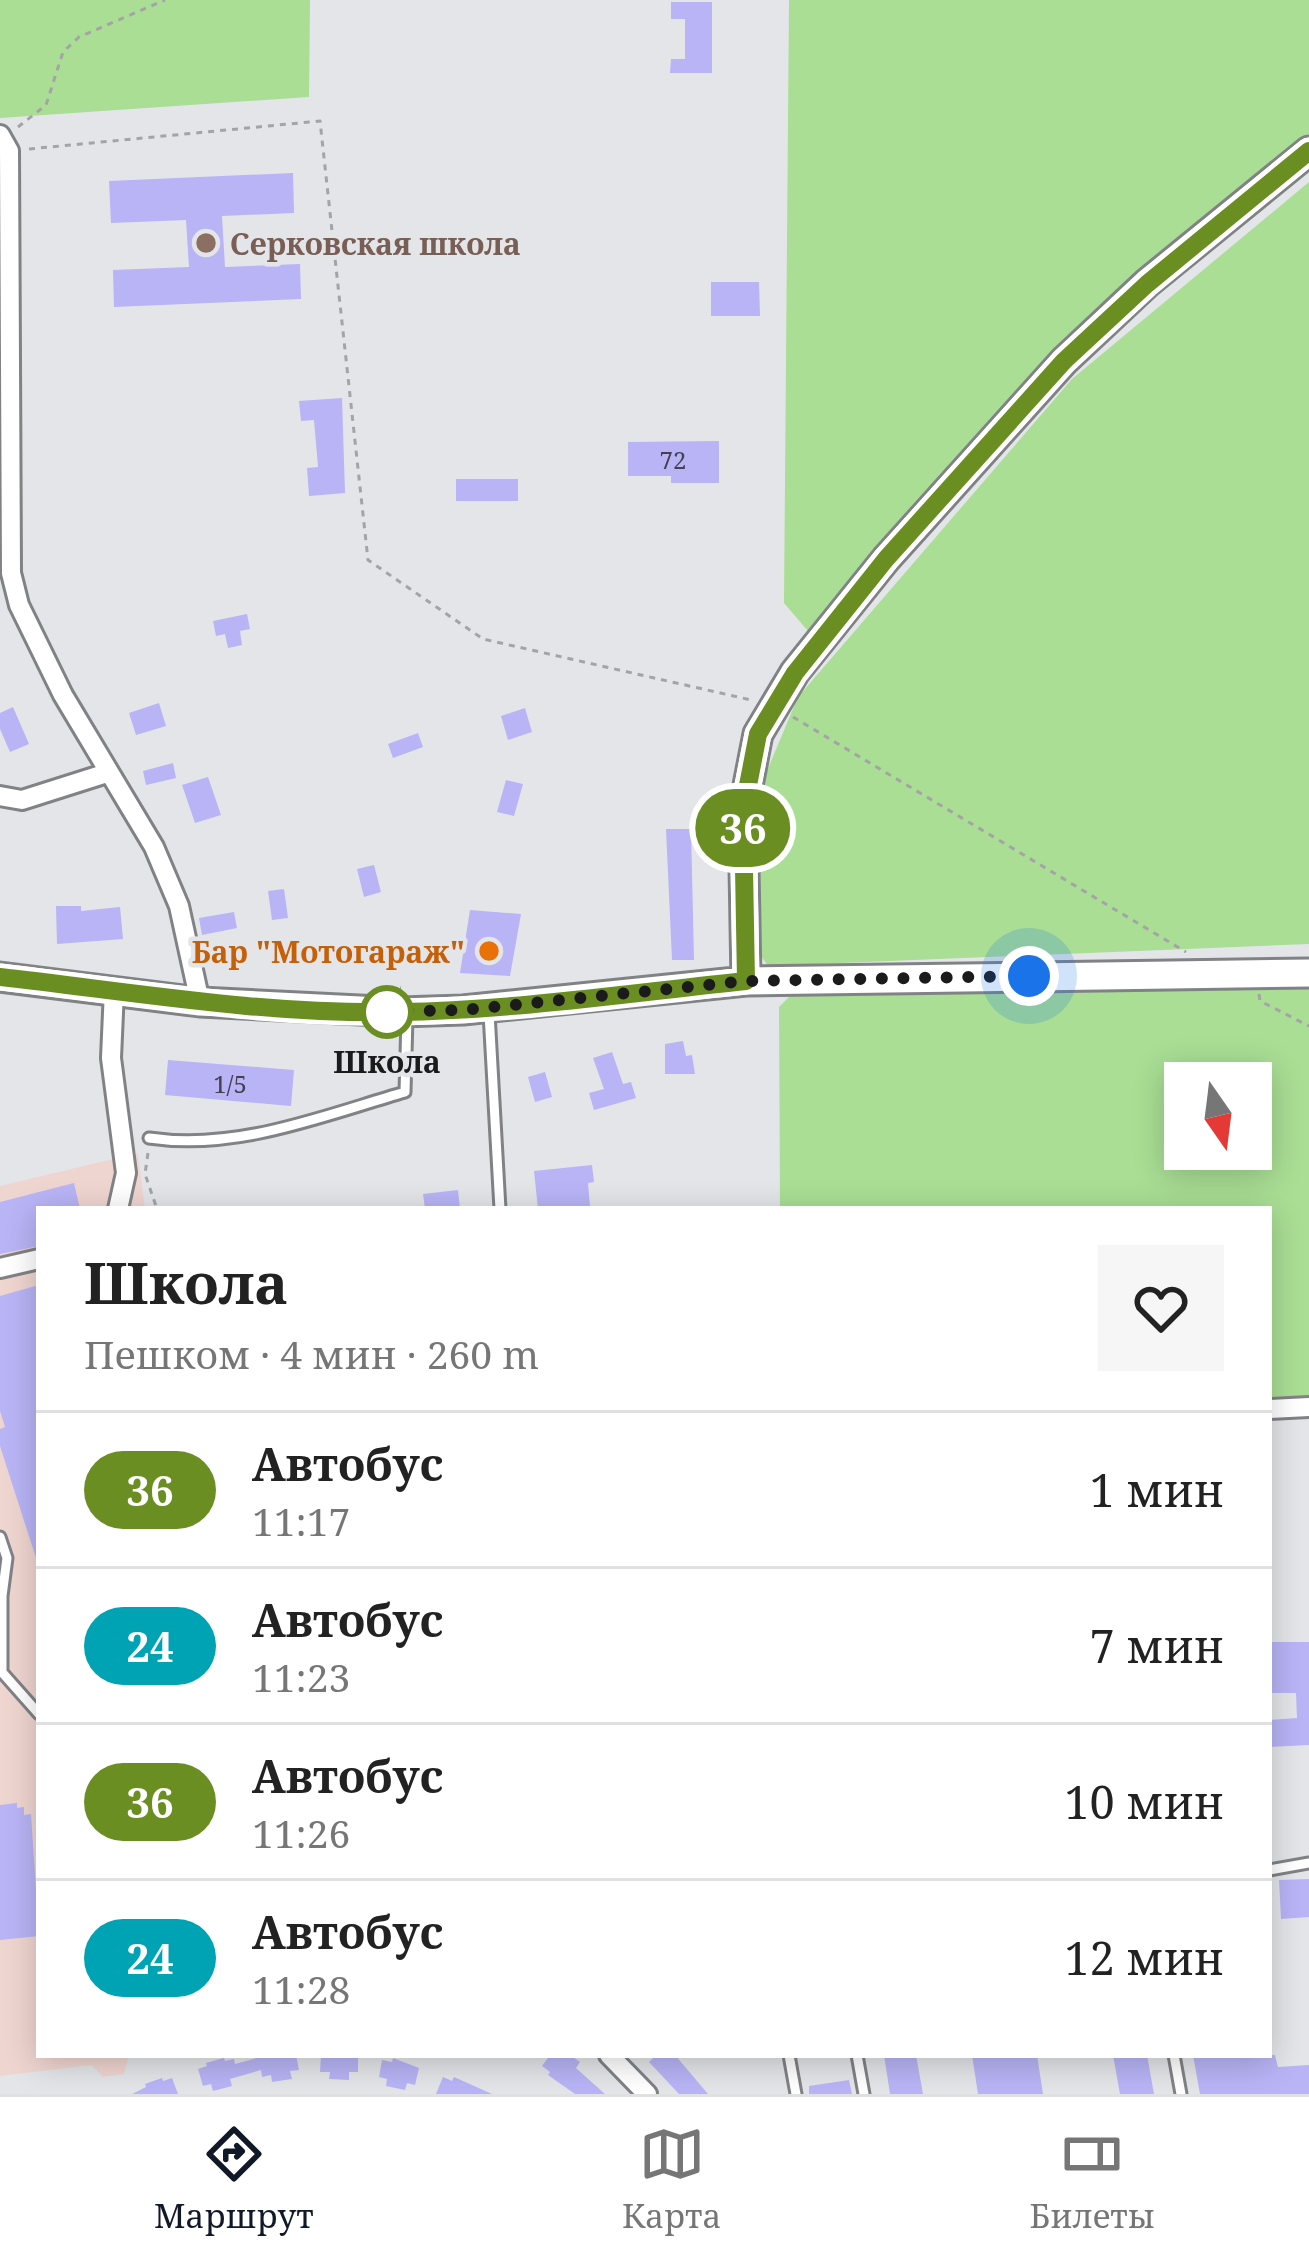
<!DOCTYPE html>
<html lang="ru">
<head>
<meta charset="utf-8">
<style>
	body { margin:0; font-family:"Noto Serif",serif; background:#f6f6f6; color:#222; height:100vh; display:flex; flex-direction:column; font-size:45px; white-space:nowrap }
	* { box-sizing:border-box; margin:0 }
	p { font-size:39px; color:#767676 }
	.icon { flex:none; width:66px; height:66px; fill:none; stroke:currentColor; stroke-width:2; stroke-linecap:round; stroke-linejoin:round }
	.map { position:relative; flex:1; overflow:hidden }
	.drawer { position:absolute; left:36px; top:1206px; width:1236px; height:852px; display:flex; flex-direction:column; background:#fff; border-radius:0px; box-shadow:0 6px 30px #0003 }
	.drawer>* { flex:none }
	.badge { padding:0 24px; border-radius:39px; font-size:42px; line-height:78px }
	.needle { width:78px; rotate:166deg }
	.controls { position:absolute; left:1164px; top:1062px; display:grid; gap:24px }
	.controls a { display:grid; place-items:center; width:108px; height:108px; border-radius:0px; background:#fff; box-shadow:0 6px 30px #0003; font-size:60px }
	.you { position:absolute; width:60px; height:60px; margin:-30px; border:9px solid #fff; border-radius:50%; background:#1a73e8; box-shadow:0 0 0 18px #1a73e833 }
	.map>.badge { position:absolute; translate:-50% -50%; box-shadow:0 0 0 6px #fff }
	.round { display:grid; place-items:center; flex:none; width:126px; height:126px; border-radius:0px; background:#f6f6f6 }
	.overview { display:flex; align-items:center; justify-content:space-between; height:204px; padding:0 48px }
	h1 { font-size:57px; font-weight:700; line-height:90px }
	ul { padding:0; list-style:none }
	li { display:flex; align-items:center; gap:36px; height:156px; padding:0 48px; border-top:3px solid #e0e0e0 }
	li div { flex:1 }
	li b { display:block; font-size:45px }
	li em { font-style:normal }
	li .badge { min-width:132px; font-weight:700; text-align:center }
	.tab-bar { display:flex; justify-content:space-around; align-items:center; height:168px; border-top:3px solid #e0e0e0; background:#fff; font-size:33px; color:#767676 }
	.tab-bar a { display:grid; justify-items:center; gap:6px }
	.tab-bar .active { color:#111827 }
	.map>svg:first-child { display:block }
	.industrial { fill:#efd5d0 }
	.green { fill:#a9de94; fill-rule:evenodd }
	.building { fill:#b8b4f6 }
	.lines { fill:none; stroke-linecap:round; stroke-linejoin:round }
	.lane-casing { stroke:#818286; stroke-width:15 }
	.street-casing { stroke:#818286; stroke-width:24 }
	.secondary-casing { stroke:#818286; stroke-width:33 }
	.path { stroke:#a4a4a7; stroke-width:3; stroke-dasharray:6 6; stroke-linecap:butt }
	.lane { stroke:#fff; stroke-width:9 }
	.street { stroke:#fff; stroke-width:18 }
	.secondary { stroke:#fff; stroke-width:27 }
	.line-casing { stroke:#fff; stroke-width:27 }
	.line { stroke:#6b8e23; stroke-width:18 }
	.walk { stroke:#1b1b1c; stroke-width:12; stroke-dasharray:0 21.6 }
	.education-dot { fill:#8d6e63; stroke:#e4e5e9; stroke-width:4.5 }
	.food-dot { fill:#e8710a; stroke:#e4e5e9; stroke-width:4.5 }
	.stop-dot { fill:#fff; stroke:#6b8e23; stroke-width:6 }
	.labels { text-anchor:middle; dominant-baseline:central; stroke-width:9; stroke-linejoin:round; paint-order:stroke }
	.number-label { font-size:24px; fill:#424152 }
	.education-label { font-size:30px; font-weight:bold; fill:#785e54; stroke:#e4e5e9; text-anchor:start }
	.food-label { font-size:30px; font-weight:bold; fill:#c56008; stroke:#e4e5e9; text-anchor:end }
	.stop-label { font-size:30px; font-weight:bold; fill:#1b1b1c; stroke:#e4e5e9 }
</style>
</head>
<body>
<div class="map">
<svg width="1309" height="2094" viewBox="0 0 1309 2094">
	<rect width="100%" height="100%" fill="#e4e5e9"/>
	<path class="industrial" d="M138,1153L145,1209H39V2055H129L124,2074L103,2077L92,2065L0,2076V1186Z"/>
	<path class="green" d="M0,0H310L309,97L0,118Z
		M789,0H1309V134L1127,281L808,631L784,603Z
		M1309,182V944L768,966L756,949L764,778L798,697L1072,379Z
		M1309,981V1396L1269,1397V1209H780L779,1007L804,982ZM1185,1083H1251V1149H1185Z"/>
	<path class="building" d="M671,2H712V73H670L671,59H685V19H671Z
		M293,173L294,213L222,216L225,267L300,264L301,299L114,307L113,270L189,267L186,220L111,223L109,181Z
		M711,282H759L760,316H711Z
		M342,398L345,493L309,496L307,468L318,467L314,420L301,421L299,401Z
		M719,441V483H671V476H628V442Z
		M456,479H518V501H456Z
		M247,614L250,629L240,631L242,645L228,648L225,634L216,636L213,621Z
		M159,703L166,726L136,735L129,713Z
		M13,707L29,744L10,752L0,729V713Z
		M525,708L532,732L508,740L501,716Z
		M418,733L423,747L393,758L388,744Z
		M173,763L176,778L146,785L143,771Z
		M208,777L221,815L195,823L182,785Z
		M506,780L523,784L514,816L497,812Z
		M666,829H691L694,960H672Z
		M374,865L381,892L364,897L357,869Z
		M284,889L288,918L272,920L268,891Z
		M56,906H81V911L120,907L123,939L57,944Z
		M470,910L521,914L510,976L460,973Z
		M234,912L237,928L202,935L199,918Z
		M683,1041L686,1056L692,1055L695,1074H665V1044Z
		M612,1052L623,1084L631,1082L636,1098L594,1110L589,1093L604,1089L593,1058Z
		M168,1060L294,1070L291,1106L165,1095Z
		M545,1072L552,1097L535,1102L528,1077Z
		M592,1165L594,1182L588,1183L590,1207L538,1209L534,1171Z
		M74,1183L80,1209H39V1246L0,1254V1202Z
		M458,1190L460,1209H425L423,1194Z
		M39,1285V1558H36L0,1446V1429L5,1427L0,1411V1296Z
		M1271,1642H1309V1745L1270,1747L1269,1720L1297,1718L1296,1693H1269Z
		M17,1803V1808L24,1807V1815L31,1814L39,1936L0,1940V1805Z
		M1309,1879V1917L1281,1919L1279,1880Z
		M268,2055H296L299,2070L290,2071L292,2079L272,2082L271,2075L262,2077L261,2070L230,2079L232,2086L213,2091L211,2084L203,2086L198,2069L207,2066L206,2063L224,2058L225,2061L234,2059L235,2064Z
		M321,2055H358V2072H349V2080L329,2079L330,2072H320Z
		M550,2055H570L580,2062L576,2068L605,2094H575L548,2075L550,2072L542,2066Z
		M656,2055H675L708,2094H679L649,2062Z
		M884,2055H916L923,2094H890Z
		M972,2055H1037L1043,2094H978Z
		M1113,2055H1147L1154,2094H1120Z
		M1193,2055H1275L1278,2067L1309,2065V2094H1200Z
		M393,2058L419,2068L415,2085L407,2083L405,2090L386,2086L387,2079L379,2077L382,2060L392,2062Z
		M443,2077L452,2081L454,2077L492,2094H436Z
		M162,2078L163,2081L172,2078L178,2094H132L146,2087L145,2084Z
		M849,2080L852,2094H809V2086Z"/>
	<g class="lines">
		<g class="lane-casing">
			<path id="lane" d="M489,1013L500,1209
				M149,1138C237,1151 322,1116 405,1092L407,1017
				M0,1537L7,1558L2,1596V1670
				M0,1670L39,1714
				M1269,1870L1309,1863
				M789,2055L796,2094
				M857,2055L864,2094
				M1174,2055L1181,2094"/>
		</g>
		<g class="street-casing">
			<path id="street" d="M0,135L9,151L11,573L19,605L63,695L154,847L179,906L200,1002
				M0,796L22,800L107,773
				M114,990L111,1058L126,1173L118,1209
				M0,1268L39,1259
				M1269,1409L1309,1407
				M609,2055L647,2094"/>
		</g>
		<g class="secondary-casing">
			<path id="secondary" d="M0,977L200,1002L400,1012L463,1010L746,981L1309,973
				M746,981L743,811L758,734L795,672L886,559L1064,361L1147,283L1309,151"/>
		</g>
		<path class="path" d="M18,127L46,105L63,52L79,37L165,0
			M29,149L320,121L368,560L483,639L751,700
			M793,717L1186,952
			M388,988H401
			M1259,994L1260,1001L1309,1026
			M148,1153L145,1174L157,1209"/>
		<use href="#lane" class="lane"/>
		<use href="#street" class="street"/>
		<use href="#secondary" class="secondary"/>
	</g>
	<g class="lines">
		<g class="line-casing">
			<path id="line" d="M0,977C133,992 266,1015 400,1012C515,1010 631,993 746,981L743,811L758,734L795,673L886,559L1064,361L1147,284L1309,151"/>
		</g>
		<use href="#line" class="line"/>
		<path class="walk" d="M387,1012H376L464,1010L746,981L1029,976"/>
	</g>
	<circle class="education-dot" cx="206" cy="243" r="12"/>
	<circle class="food-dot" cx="489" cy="951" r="12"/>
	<circle class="stop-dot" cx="387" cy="1012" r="24"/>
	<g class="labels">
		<g class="number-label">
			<text x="673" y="459">72</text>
			<text x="230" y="1083">1/5</text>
		</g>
		<g class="education-label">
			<text x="230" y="243">Серковская школа</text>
		</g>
		<g class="food-label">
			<text x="465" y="951">Бар "Мотогараж"</text>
		</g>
		<g class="stop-label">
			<text x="387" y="1061">Школа</text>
		</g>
	</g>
</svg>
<div class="controls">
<a><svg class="needle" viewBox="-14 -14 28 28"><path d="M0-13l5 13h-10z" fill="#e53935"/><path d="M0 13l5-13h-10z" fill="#767676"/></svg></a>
</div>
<div class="you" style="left:1029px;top:976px"></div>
<b class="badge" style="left:743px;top:828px;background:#6b8e23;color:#fff">36</b>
<section class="drawer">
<div class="overview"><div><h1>Школа</h1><p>Пешком · 4 мин · 260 m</p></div><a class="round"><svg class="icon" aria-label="heart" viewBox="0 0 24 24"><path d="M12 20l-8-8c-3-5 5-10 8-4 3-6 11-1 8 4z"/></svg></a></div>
<ul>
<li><span class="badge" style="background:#6b8e23;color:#fff">36</span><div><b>Автобус</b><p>11:17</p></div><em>1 мин</em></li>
<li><span class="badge" style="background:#00a3b4;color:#fff">24</span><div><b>Автобус</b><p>11:23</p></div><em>7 мин</em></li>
<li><span class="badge" style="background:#6b8e23;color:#fff">36</span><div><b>Автобус</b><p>11:26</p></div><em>10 мин</em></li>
<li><span class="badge" style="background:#00a3b4;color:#fff">24</span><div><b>Автобус</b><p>11:28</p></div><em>12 мин</em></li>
</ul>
</section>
</div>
<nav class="tab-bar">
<a class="active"><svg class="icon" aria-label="directions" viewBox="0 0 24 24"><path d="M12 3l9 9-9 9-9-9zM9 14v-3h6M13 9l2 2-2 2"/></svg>Маршрут</a>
<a><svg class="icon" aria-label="map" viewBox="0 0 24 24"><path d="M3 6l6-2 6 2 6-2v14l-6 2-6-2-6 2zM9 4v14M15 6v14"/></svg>Карта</a>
<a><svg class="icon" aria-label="tickets" viewBox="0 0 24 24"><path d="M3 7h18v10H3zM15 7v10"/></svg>Билеты</a>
</nav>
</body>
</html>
